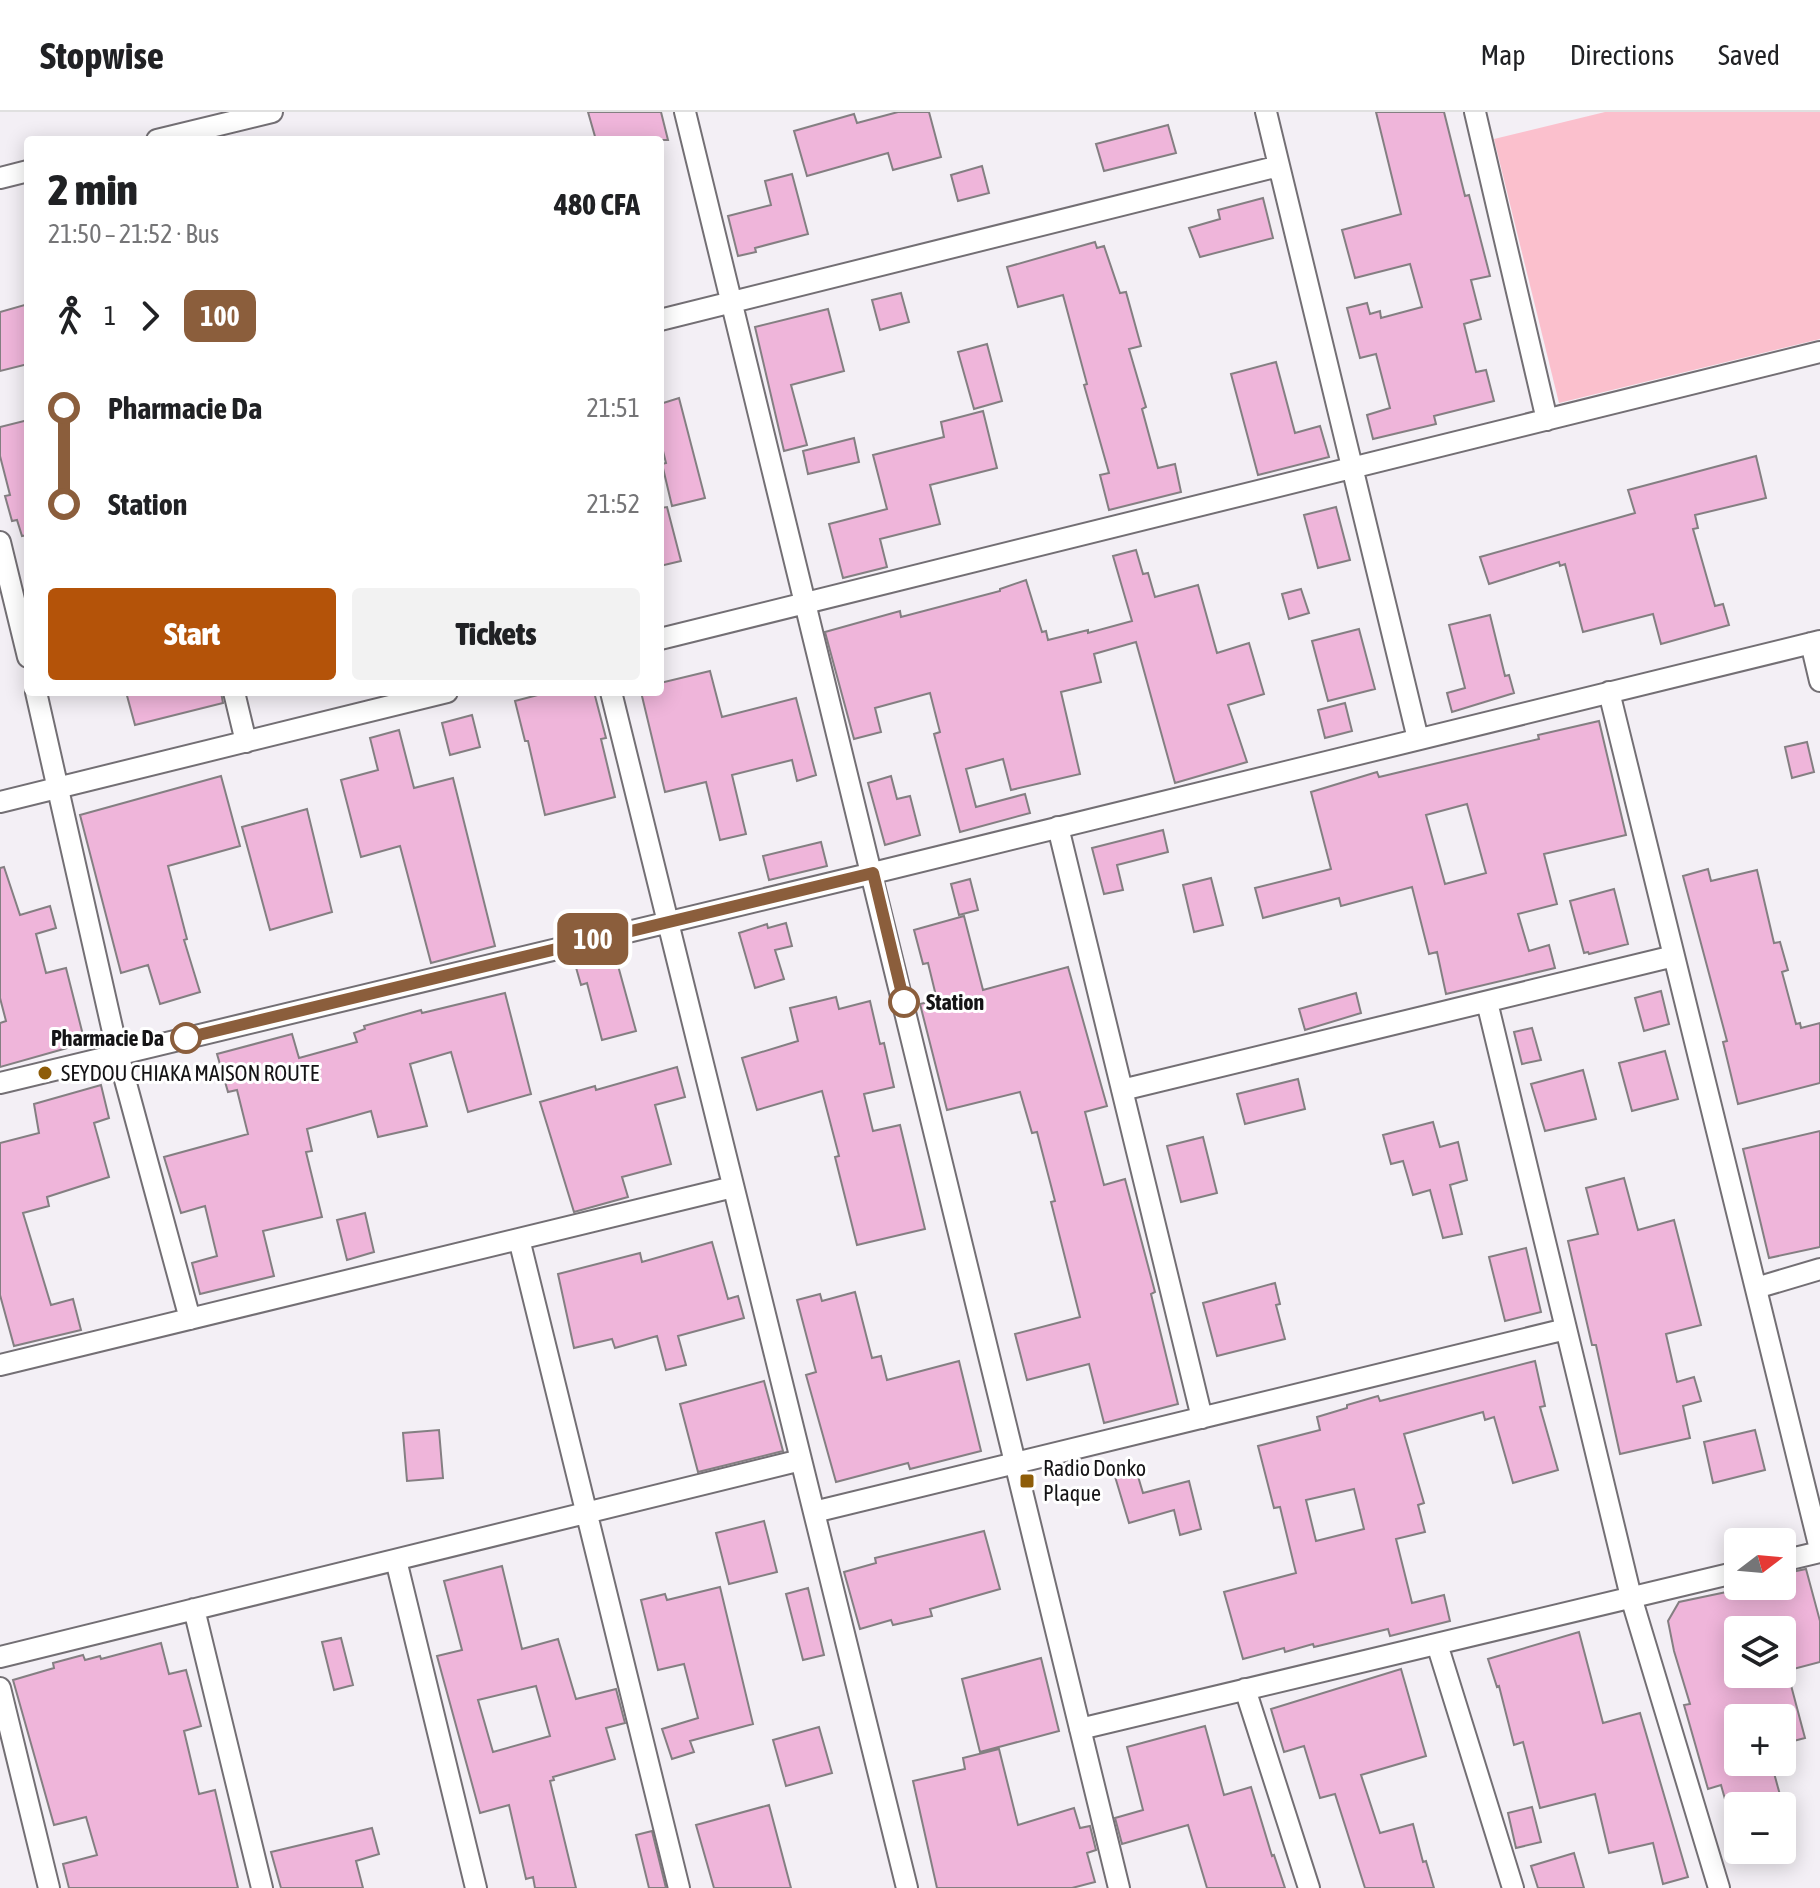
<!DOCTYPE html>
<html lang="en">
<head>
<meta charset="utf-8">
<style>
	body { margin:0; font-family:"Asap Condensed",sans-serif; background:#f2f2f2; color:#202124; height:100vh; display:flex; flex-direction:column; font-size:30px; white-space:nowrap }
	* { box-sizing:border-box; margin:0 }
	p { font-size:26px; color:#757577 }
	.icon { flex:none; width:44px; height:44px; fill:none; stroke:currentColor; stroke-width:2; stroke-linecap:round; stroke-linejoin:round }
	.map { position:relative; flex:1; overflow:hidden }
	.details { position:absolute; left:24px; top:24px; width:640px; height:560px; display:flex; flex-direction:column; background:#fff; border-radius:8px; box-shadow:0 4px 20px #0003 }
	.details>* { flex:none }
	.badge { padding:0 16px; border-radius:12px; font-size:28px; line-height:52px }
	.needle { width:52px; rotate:74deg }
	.tools { position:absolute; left:1724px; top:1416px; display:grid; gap:16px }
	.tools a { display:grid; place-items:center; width:72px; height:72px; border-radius:8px; background:#fff; box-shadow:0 4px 20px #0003; font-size:40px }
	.map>.badge { position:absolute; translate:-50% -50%; box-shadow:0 0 0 4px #fff }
	.legs { display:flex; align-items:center; gap:12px; height:88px; padding:0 24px; font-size:26px }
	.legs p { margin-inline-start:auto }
	.summary { display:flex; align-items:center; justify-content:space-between; height:136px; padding:0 24px }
	h1 { font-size:44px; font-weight:800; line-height:60px }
	.primary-button { display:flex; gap:16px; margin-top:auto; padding:16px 24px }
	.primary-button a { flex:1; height:92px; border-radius:8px; background:#b45309; color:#fff; font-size:32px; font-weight:800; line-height:92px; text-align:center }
	.primary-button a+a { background:#f2f2f2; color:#202124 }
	ul { padding:0 24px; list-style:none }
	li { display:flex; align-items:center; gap:28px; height:96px; font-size:30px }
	li i { display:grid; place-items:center; width:12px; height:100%; margin:0 10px; background:currentColor }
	li i::after { content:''; width:20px; height:20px; margin:-10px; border:6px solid; border-radius:50%; background:#fff }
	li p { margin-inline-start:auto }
	li:first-child i { background:linear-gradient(#0000 50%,currentColor 0) }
	li:last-child i { background:linear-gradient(currentColor 50%,#0000 0) }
	header { display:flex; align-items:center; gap:48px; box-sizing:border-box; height:112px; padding:0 40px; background:#fff; border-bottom:2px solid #e0e0e0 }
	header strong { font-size:38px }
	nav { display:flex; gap:44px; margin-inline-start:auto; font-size:28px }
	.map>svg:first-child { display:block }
	.green { fill:#fbc0cd }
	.building { fill:#efb5da; stroke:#847f82; stroke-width:2; fill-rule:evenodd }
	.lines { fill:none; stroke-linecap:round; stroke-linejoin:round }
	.minor-casing { stroke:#736f74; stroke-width:24 }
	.minor { stroke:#fff; stroke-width:20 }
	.line-1-casing { stroke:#fff; stroke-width:18 }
	.line-1 { stroke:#8b5e3c; stroke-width:12 }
	.stop-1-dot { fill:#fff; stroke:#8b5e3c; stroke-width:4 }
	.poi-dot { fill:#8e5c08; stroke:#fff; stroke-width:3 }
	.labels { text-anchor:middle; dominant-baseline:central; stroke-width:6; stroke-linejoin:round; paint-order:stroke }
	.stop-label { font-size:22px; font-weight:bold; fill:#151416; stroke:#fff; text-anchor:start }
	.poi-label { font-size:22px; fill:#151416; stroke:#fff; text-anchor:start }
</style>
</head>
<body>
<header>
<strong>Stopwise</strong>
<nav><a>Map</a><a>Directions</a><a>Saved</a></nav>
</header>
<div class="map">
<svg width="1820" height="1776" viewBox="0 0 1820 1776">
	<rect width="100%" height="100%" fill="#f3eff5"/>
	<path class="green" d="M1605,0H1820V227L1559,291L1494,27Z"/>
	<path class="building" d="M588,0H661L668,28H596Z
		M898,0H929L941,45L893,58L888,41L807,64L794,19L854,2L857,11Z
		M1376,0H1444L1465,84L1469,83L1490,164L1471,168L1481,207L1464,212L1476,260L1486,258L1494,289L1434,304L1436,312L1373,327L1367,303L1390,296L1376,242L1360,246L1347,196L1367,191L1370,202L1380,199L1381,206L1422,195L1410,152L1355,166L1342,118L1401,102Z
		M1168,13L1176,41L1104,59L1096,32Z
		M982,54L989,81L958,89L951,63Z
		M792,62L808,122L755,136L756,140L738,144L728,104L771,93L765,69Z
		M1263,86L1273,126L1200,145L1189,116L1220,107L1218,98Z
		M1095,130L1097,136L1104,134L1120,181L1126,180L1141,234L1129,237L1146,295L1142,297L1158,356L1175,352L1181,380L1109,398L1100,363L1109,361L1084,273L1087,272L1063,183L1018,195L1007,155Z
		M901,181L909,210L880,218L872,188Z
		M28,192V252L0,259V200Z
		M828,197L844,259L791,273L807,333L784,339L755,215Z
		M987,232L1002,289L974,297L958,240Z
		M1276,250L1295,321L1320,314L1329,345L1258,363L1231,262Z
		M679,286L705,386L672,394L662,352L666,351L660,327V292Z
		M983,299L997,356L930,373L940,412L880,427L887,455L843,466L829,412L887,397L873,343L944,325L941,310Z
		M28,308V423L22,424L17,408L12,409L5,384L10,383L0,344V315Z
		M854,326L859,350L808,362L803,339Z
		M1756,344L1766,386L1695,403L1698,416L1693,417L1715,494L1723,492L1729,513L1661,532L1653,502L1583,520L1565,452L1560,454L1559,450L1489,472L1480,445L1635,401L1628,378Z
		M667,395L681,449L660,454V396Z
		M1336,395L1350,448L1318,456L1304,403Z
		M1136,438L1143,462L1148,461L1155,485L1198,473L1217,541L1249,531L1264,582L1228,593L1247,650L1175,671L1136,530L1094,542L1101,570L1061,580L1080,662L1011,678L1003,647L966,657L976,695L1025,682L1030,701L960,720L934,622L940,620L930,581L875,596L881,620L854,627L825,520L900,499L901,505L1000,479V477L1026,468L1042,520L1046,519L1048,528L1088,518V521L1132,509L1113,444Z
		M1301,477L1309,501L1289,507L1282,482Z
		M1490,503L1505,564L1509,563L1514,581L1452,600L1447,581L1465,576L1449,513Z
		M1359,517L1375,577L1328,589L1312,529Z
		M710,559L722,605L796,586L816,663L797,669L792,648L732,663L746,722L720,728L706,670L665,680L641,580H660V571Z
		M126,580H221L223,591L135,613Z
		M549,580H594L606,626L601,627L615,685L545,703L528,629H525L515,589Z
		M1345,591L1352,619L1325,626L1318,598Z
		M472,603L480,635L450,643L442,611Z
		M1599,609L1626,723L1544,742L1557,792L1518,802L1529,839L1549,833L1555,856L1446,882L1437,840L1429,842L1412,775L1341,794L1339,786L1263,806L1255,776L1331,757L1311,680L1377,660L1379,665L1539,627L1538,623ZM1467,692L1486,761L1445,772L1426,703Z
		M399,618L414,676L453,666L495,834L431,851L400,734L361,745L341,668L378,658L370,626Z
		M1807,630L1814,660L1792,666L1785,635Z
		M221,664L240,734L168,754L187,827L184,828L200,880L160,892L148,853L121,861L80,703Z
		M891,664L897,687L910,684L920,723L885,733L868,671Z
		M307,697L332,800L270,818L242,715Z
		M1163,718L1168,740L1117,753L1123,778L1104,782L1092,736Z
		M821,730L827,754L769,768L763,744Z
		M4,755L20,803L50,794L56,816L36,822L46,861L66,856L85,931L0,955V911L6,909L0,886V756Z
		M1708,757L1711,769L1757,758L1774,831L1780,830L1788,858L1782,860L1796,912L1800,911L1801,916L1820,911V971L1738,992L1723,930L1727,929L1683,764Z
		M1211,766L1223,813L1194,820L1183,773Z
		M970,767L978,798L959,803L951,772Z
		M1614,777L1628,832L1589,842L1588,840L1584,841L1570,789Z
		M964,804L983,878L1068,855L1107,994L1085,1000L1104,1073L1125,1067L1155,1180L1151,1182L1178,1292L1104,1311L1089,1252L1027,1268L1015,1222L1080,1205L1051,1090L1055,1089L1037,1020L1032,1021L1020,980L947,998L920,892L937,888L928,851L923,852L914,818Z
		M786,811L792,834L775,838L784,867L755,876L739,821L767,812L768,816Z
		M602,845L605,853L617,850L636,919L602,928L587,871L581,873L575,852Z
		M1661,879L1669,912L1644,919L1635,886Z
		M505,881L531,982L468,1000L451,940L410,952L427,1014L378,1025L371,999L307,1017L312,1039L306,1040L322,1105L263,1119L274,1164L200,1182L192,1151L217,1144L205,1094L181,1101L164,1045L248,1022L237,978L228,980L217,942L292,922L299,946L357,930L354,921L365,917L364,914L421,898L422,901Z
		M1356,881L1361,901L1305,918L1299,897Z
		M836,885L839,897L870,889L880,932L884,931L894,975L864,982L873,1019L900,1013L925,1117L857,1133L835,1045L839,1044L822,979L757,998L742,946L798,929L790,896Z
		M1532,916L1541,948L1522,952L1514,920Z
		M1665,939L1678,987L1632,999L1619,951Z
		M677,955L685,985L655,993L671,1052L622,1065L628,1085L574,1100L540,990L595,974L596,978Z
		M1583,958L1596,1007L1545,1019L1531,972Z
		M1298,967L1305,997L1245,1012L1237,982Z
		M101,973L109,1006L94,1011L109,1065L47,1085L49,1094L23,1101L51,1193L73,1187L81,1218L14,1234L0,1183V1031L39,1021L34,992Z
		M1433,1010L1440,1035L1458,1030L1467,1068L1450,1073L1462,1122L1443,1126L1430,1078L1413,1083L1403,1049L1391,1052L1383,1023Z
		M1820,1019V1135L1769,1146L1743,1037Z
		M1203,1025L1217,1081L1181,1090L1167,1034Z
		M1624,1066L1638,1118L1674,1108L1701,1213L1666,1222L1677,1270L1694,1265L1701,1289L1683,1294L1690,1326L1620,1342L1596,1233H1592L1568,1129L1598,1122L1586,1076Z
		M365,1101L374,1140L347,1148L337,1108Z
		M712,1130L728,1187L738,1184L744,1206L678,1224L686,1253L666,1258L657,1224L615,1236L612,1227L574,1236L558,1162L640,1141L642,1150Z
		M1526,1136L1541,1200L1505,1209L1489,1145Z
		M1275,1171L1280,1192L1276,1193L1285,1227L1217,1244L1203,1191Z
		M855,1180L872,1246L881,1244L887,1268L959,1249L981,1339L910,1357L908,1351L836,1370L806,1263L816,1260L797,1188L820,1182L822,1189Z
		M1535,1249L1545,1294L1540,1295L1558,1358L1513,1371L1494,1305L1485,1308L1483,1300L1404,1322L1424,1391L1418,1393L1425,1420L1396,1427L1412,1491L1444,1483L1450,1509L1390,1524L1388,1517L1314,1535L1313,1532L1285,1540L1284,1536L1243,1547L1224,1480L1296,1461L1280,1395L1274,1396L1258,1334L1320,1318L1317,1305L1347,1296V1293L1378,1284L1380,1289ZM1354,1377L1364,1417L1316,1429L1306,1388Z
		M764,1269L783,1339L698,1360L680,1292Z
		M439,1318L443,1366L407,1369L403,1321Z
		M1755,1318L1765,1358L1713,1371L1704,1330Z
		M1134,1351L1143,1381L1189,1369L1201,1417L1180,1423L1174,1398L1129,1411L1113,1358Z
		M764,1409L777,1460L729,1472L716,1421Z
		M984,1419L1000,1477L930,1497L932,1504L893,1513L891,1508L860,1517L844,1460L876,1451L875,1446Z
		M502,1454L522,1537L558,1527L576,1587L616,1577L625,1611L606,1616L615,1647L553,1665L554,1668L550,1669L576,1776H535L533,1765L526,1767L509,1693L480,1701L437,1544L462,1538L444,1469ZM536,1574L550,1624L493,1640L478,1588Z
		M1806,1457L1820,1509V1550L1782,1560V1518H1738V1562H1788L1805,1626L1782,1632V1606H1738V1659L1771,1650L1783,1694H1738V1711L1732,1712L1721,1673L1708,1677L1684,1593L1690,1592L1674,1539L1668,1509L1679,1490L1736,1478L1735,1474H1782V1462Z
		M720,1475L753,1612L690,1629L694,1640L672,1647L662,1617L698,1606L684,1552L658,1558L641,1488L665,1482L667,1488Z
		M808,1476L824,1543L803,1548L786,1482Z
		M1579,1520L1603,1611L1640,1601L1688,1765L1663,1772L1653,1731L1609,1741L1595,1682L1540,1696L1523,1630L1514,1633L1499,1574L1497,1575L1488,1547Z
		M341,1526L353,1573L334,1578L322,1530Z
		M161,1531L169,1562L186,1558L201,1614L184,1619L199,1682L215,1678L238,1776H69L63,1752L97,1743L86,1705L54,1713L13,1568L54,1556L53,1551L83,1543L85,1548L100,1544L101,1547Z
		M1041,1546L1059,1619L980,1640L962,1567Z
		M1401,1557L1426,1644L1361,1663L1380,1721L1413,1712L1423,1750L1426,1749L1434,1776H1365L1335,1682L1320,1686L1304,1634L1284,1640L1271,1597Z
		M1205,1614L1224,1683L1251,1675L1272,1744L1274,1743L1285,1776H1207L1188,1713L1122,1732L1115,1706L1143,1698L1127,1635Z
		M819,1615L832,1661L786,1674L773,1628Z
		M999,1637L1018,1713L1074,1696L1080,1716L1090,1714L1096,1738L1087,1741L1095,1770L1072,1776H937L913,1669L965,1657L963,1646Z
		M769,1693L791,1776H714L696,1713Z
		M1532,1695L1541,1730L1516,1736L1508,1701Z
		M372,1716L379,1742L356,1749L363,1776H281L271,1740Z
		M652,1719L666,1776H649L636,1723Z
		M1574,1741L1584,1776H1538L1531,1754Z"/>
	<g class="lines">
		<g class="minor-casing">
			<path id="minor" d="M685,0L1119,1776
				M1266,0L1418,627
				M1475,0L1547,308
				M157,28L272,0
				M0,66L28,59
				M660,208L1279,54
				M0,430L28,545
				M660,527L1820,240
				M1811,531L1820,569
				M36,580L118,942L190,1207
				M234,580L246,630
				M611,580L907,1776
				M1609,580L1820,1437
				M0,690L447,580
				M1058,715L1202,1306
				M1487,890L1631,1485L1719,1776
				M0,971L873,761L1820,529
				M1122,978L1674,844
				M519,1127L679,1776
				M1756,1176L1820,1157
				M0,1253L733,1075
				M814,1400L1566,1217
				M396,1448L476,1776
				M1782,1449L1820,1440
				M194,1497L262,1776
				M1437,1532L1513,1776
				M0,1545L801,1348
				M0,1576L49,1776
				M1245,1577L1309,1776
				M1080,1617L1738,1460"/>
		</g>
		<use href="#minor" class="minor"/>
	</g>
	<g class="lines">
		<g class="line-1-casing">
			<path id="line-1" d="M186,926L873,761L904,890"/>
		</g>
		<use href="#line-1" class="line-1"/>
	</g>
	<g class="stop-1-dot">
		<circle cx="904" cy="890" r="14"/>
		<circle cx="186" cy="926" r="14"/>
	</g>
	<g class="poi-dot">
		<circle cx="45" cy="961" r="8"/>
		<rect x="1019" y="1361" width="16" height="16" rx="4"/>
	</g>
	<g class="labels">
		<g class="stop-label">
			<text x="926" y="890">Station</text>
			<text x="164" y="926" text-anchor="end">Pharmacie Da</text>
		</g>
		<g class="poi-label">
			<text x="61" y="961">SEYDOU CHIAKA MAISON ROUTE</text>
			<text x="1043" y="1356">Radio Donko<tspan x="1043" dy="25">Plaque</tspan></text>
		</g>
	</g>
</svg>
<div class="tools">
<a><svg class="needle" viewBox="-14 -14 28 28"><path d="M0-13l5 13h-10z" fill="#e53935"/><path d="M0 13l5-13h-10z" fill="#757577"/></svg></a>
<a><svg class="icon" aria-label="layers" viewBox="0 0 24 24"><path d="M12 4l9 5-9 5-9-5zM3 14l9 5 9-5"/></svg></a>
<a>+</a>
<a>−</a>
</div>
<b class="badge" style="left:593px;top:827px;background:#8b5e3c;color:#fff">100</b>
<section class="details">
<div class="summary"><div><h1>2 min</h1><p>21:50 – 21:52 · Bus</p></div><b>480 CFA</b></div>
<div class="legs"><svg class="icon" aria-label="walk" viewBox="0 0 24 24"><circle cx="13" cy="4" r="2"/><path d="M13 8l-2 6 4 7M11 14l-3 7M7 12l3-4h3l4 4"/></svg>1<svg class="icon" aria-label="forward" viewBox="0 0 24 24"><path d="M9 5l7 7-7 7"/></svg><b class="badge" style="background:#8b5e3c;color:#fff">100</b></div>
<ul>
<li><i style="color:#8b5e3c"></i><b>Pharmacie Da</b><p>21:51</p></li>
<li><i style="color:#8b5e3c"></i><b>Station</b><p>21:52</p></li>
</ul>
<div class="primary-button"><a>Start</a><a>Tickets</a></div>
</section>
</div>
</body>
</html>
